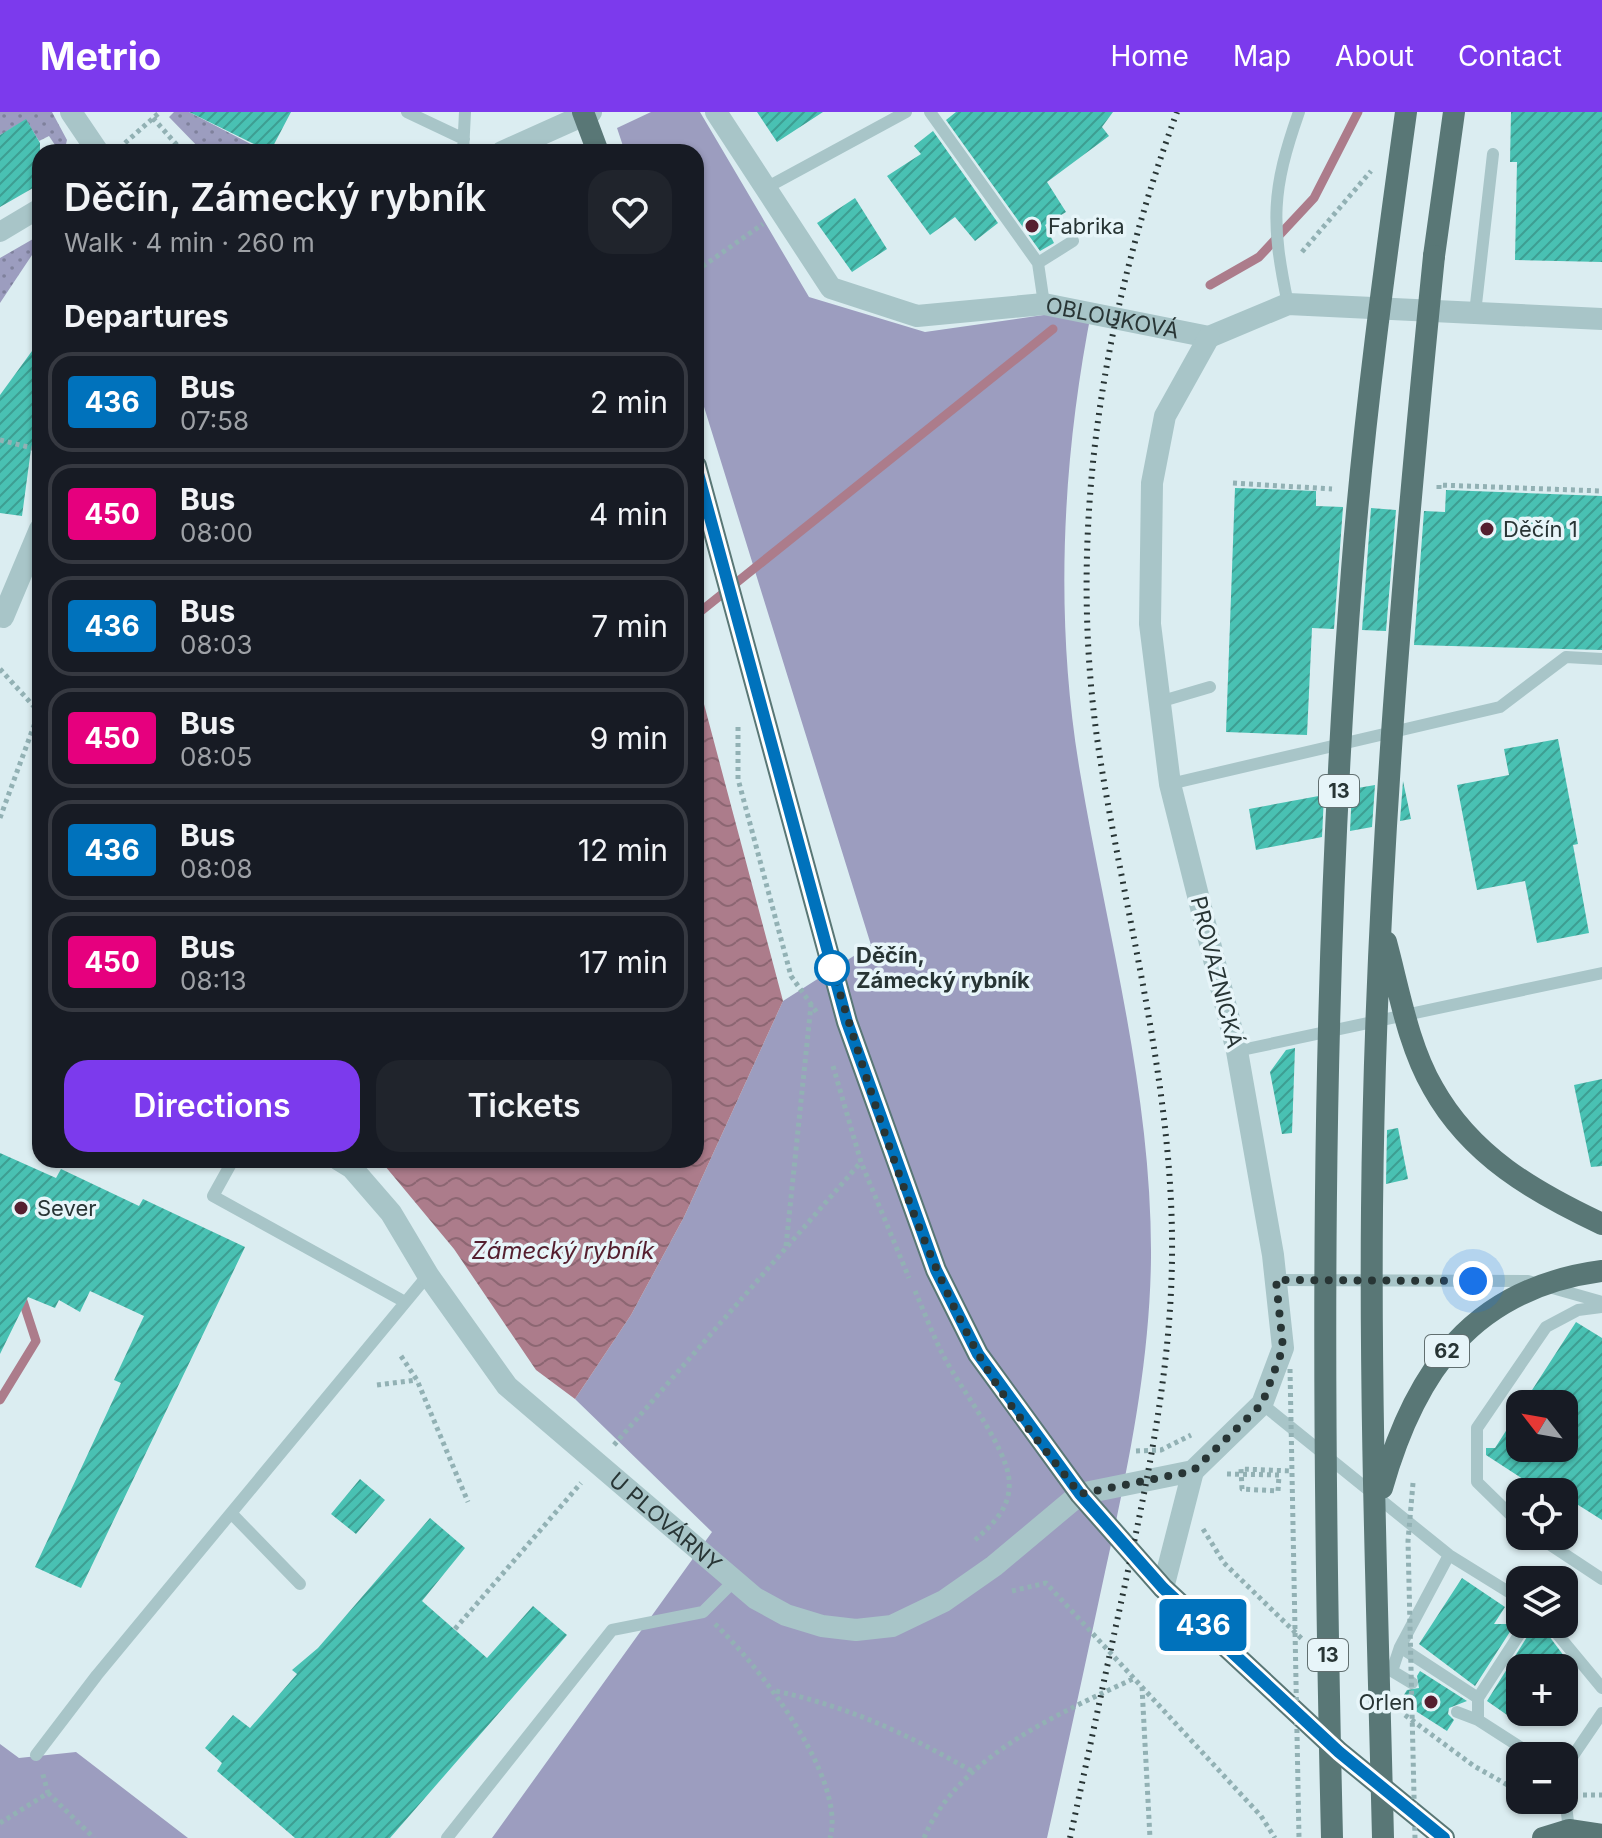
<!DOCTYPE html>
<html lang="en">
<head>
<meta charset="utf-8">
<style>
	body { margin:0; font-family:Inter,sans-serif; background:#20242c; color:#f1f3f6; height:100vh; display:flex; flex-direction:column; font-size:30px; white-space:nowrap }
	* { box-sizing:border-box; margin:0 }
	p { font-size:26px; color:#9ea1a6 }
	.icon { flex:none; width:44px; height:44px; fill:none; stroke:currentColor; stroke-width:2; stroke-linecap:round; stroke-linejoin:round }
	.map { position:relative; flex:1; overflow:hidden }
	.sheet { position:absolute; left:32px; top:32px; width:672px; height:1024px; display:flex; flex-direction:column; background:#171b24; border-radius:24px; box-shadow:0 2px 6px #0004 }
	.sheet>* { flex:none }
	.badge { padding:0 16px; border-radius:6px; font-size:28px; line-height:52px }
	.needle { width:52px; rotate:301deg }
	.buttons { position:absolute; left:1506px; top:1278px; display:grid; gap:16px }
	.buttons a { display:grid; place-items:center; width:72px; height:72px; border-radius:16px; background:#171b24; box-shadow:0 2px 6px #0004; font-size:40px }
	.you { position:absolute; width:40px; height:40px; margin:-20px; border:6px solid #fff; border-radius:50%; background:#1a73e8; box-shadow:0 0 0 12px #1a73e833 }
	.map>.badge { position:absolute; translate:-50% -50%; box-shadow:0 0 0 4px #fff }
	h2 { padding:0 32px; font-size:30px; line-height:72px }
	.round { display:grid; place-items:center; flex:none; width:84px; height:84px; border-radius:24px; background:#20242c }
	.headline { display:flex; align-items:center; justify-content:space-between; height:136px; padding:0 32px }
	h1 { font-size:38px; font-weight:600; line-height:60px }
	.button { display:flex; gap:16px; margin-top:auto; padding:16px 32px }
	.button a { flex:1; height:92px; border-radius:24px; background:#7c3aed; color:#fff; font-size:32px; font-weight:600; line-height:92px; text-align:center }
	.button a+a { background:#20242c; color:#f1f3f6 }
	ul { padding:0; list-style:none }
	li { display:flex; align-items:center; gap:24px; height:100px; margin:0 16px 12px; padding:0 16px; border:4px solid #363941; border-radius:24px }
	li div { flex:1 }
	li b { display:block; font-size:30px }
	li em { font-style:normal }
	li .badge { min-width:88px; font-weight:700; text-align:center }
	header { display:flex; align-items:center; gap:48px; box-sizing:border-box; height:112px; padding:0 40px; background:#7c3aed; color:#fff }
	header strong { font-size:38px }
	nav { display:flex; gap:44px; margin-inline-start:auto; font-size:28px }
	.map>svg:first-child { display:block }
	.grass { fill:url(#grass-dots) }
	.green { fill:#9c9dbf }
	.water { fill:url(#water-waves) }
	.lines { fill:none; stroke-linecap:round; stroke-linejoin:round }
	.stream { stroke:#ac7c8b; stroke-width:9 }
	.building { fill:url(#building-hatch) }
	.path { stroke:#92b1b4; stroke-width:5; stroke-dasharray:4 4; stroke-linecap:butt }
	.service { stroke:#a8c5c8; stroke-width:12 }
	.pedestrian { stroke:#a8c5c8; stroke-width:20 }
	.minor { stroke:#a8c5c8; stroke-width:22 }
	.primary { stroke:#597776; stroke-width:22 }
	.rail { stroke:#283535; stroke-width:6; stroke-dasharray:2 6; stroke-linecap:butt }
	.path-bridge { stroke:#92b1b4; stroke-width:5; stroke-dasharray:4 4; stroke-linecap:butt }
	.primary-bridge { stroke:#597776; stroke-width:22 }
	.line-casing { stroke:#fff; stroke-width:18 }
	.line { stroke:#0072bc; stroke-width:12 }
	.walk { stroke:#283535; stroke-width:8; stroke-dasharray:0 14.4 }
	.poi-dot { fill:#551f2f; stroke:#e7f5f9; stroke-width:3 }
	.stop-dot { fill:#fff; stroke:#0072bc; stroke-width:4 }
	.labels { text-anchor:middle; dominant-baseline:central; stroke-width:7; stroke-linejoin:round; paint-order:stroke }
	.shield { fill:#e7f5f9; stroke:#616f70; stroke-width:2 }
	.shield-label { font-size:20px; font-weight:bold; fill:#283535 }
	.poi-label { font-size:22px; fill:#283535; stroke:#e7f5f9; text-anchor:start }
	.street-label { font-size:22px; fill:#283535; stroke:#e7f5f9 }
	.stop-label { font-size:22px; font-weight:bold; fill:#283535; stroke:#e7f5f9; text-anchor:start }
	.water-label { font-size:24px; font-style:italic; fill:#551f2f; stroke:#e7f5f9 }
</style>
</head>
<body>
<header>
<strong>Metrio</strong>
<nav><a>Home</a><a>Map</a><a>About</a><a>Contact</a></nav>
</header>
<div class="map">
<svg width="1602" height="1726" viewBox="0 0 1602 1726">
	<defs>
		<pattern id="grass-dots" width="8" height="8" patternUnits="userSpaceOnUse" patternTransform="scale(2)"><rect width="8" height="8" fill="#9c9dbf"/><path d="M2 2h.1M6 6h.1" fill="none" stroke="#7f819c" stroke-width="1.8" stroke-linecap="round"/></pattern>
		<pattern id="water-waves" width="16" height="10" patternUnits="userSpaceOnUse" patternTransform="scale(2)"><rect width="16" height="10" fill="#ac7c8b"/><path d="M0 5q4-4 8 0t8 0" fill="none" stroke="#8c6672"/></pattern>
		<pattern id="building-hatch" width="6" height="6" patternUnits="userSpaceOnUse" patternTransform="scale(2)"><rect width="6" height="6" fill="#49c1b3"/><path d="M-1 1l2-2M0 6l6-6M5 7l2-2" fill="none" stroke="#3d9e92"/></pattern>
	</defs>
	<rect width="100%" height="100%" fill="#dbedf1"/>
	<path class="grass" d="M0,0H52L67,28L64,40H46L55,33L49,24L39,29L26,8L0,23Z
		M174,0H189L266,40H203L169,5Z
		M40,123V131L0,191V146Z"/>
	<path class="green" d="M651,0H700L809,185L925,220L1092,196C1062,348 1054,506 1080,660C1107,821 1152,981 1151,1145C1150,1251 1128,1356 1105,1460C1086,1549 1067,1637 1047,1726H492L712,1420L575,1287L631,1203L684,1105L783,889L871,833L696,269V40H625L617,16Z
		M0,1632L19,1646L76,1640L188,1726H0Z"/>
	<path class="water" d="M696,562L783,889L684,1105L631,1203L575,1287L536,1258L454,1137L380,1048H696Z"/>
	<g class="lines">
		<path class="stream" d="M1210,173L1259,145L1314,86L1358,0
			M696,503L1053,217
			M0,1288L36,1229L21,1183"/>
	</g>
	<path class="building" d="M189,0H291L270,40Z
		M757,0H823L777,30Z
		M956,0H1113L1102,15L1109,24L1047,70L1066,100L1045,113L1054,131L1040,139L946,8Z
		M1511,0H1602V150L1515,148L1517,50H1510Z
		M26,7L40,31V72L0,95V23Z
		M933,19L998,111L975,129L955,105L930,123L887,64L921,42L914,34Z
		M855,86L887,137L852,160L817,111Z
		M40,228V333L31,337L22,404L0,401V283Z
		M1235,376L1316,379V394L1343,395L1334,517L1312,516L1307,623L1226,620Z
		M1446,378L1602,384V538L1414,533L1424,399L1445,400Z
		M1371,396L1396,398L1386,519L1362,518Z
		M1558,627L1578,732L1573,733L1589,821L1537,831L1525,769L1477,778L1457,673L1509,663L1504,637Z
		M1403,669L1411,707L1400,709Z
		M1375,673L1372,715L1350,719L1352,677Z
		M1324,683L1322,725L1256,738L1249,697Z
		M1295,936L1292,1021L1282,1022L1270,960L1286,938Z
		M1602,967V1054L1591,1055L1574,973Z
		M1398,1016L1408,1067L1386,1072L1387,1018Z
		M0,1041L56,1066L61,1057L139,1094L143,1087L245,1135L81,1476L35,1455L121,1271L114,1268L144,1204L90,1179L80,1200L59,1188L55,1196L28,1185L0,1242Z
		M1576,1210L1602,1226V1408L1564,1384V1380L1547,1373L1543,1380L1486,1343V1336H1495L1520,1297V1336H1564V1292H1523Z
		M360,1367L385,1388L356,1422L331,1402Z
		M430,1406L465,1436L422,1489L487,1546L533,1494L567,1523L390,1726H295L217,1659L222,1651L205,1636L233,1603L250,1616L297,1562L292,1558L318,1536Z
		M1462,1466L1505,1495L1494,1512H1515L1475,1574L1419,1532Z
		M1535,1512H1540L1564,1544L1556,1556H1520V1612L1487,1589Z
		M1420,1559L1467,1589L1449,1596L1448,1602L1454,1608L1447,1619L1400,1589L1407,1578L1419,1576L1417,1564Z"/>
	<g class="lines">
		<path class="path" d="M153,6L183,40
			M125,31L160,0
			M1302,140L1371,59
			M696,159L763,112
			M0,328L40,338
			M1233,371L1332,377
			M1439,377V373L1602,379
			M0,557L39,600
			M738,615V667L791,864L818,902
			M0,706L39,600
			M833,954L861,1050L909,1166
			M786,1134L811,893
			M915,1179C924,1199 932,1221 942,1241C959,1275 1005,1332 1009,1367C1012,1395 993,1412 974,1429
			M401,1244L417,1268L468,1390
			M377,1273L417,1268
			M614,1333L861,1050
			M1136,1339L1161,1338L1191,1323
			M1227,1362L1279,1363L1278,1379L1242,1377L1241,1357L1292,1359
			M1203,1417L1224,1451L1303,1528
			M1012,1479L1046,1471L1261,1704L1275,1726
			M715,1512C757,1552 847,1666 830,1726
			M455,1517L581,1371
			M1142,1575L1150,1726
			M776,1579C853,1596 907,1622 975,1661
			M1405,1603L1474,1654L1520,1680
			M48,1681L94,1726
			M1583,1683H1602
			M0,1711L48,1681L42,1659
			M924,1726C957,1645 1062,1600 1135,1566"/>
		<path class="service" d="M407,0L464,27
			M930,0L1038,151
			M463,40L465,0
			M764,77L906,0
			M1044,192L1038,151L1073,129
			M1288,192C1271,111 1271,79 1299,0
			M1475,201L1493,42
			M1159,590L1210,575
			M1170,672L1500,595L1566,545L1602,547
			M1237,939L1602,861
			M233,1048L213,1084L405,1190
			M1276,1168L1528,1169L1602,1190
			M1262,1292L1449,1443L1520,1487
			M231,1401L300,1472
			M1520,1412L1477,1370V1316L1546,1215L1578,1198L1602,1195
			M1537,1424L1602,1467
			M1449,1443L1400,1535L1478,1586V1608L1534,1644
			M1549,1512L1602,1576
			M1400,1535L1392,1559L1412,1571
			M1478,1586L1526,1512
			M1457,1600L1478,1608
			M36,1643L97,1563L428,1163
			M1564,1657L1602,1601
			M1564,1677L1569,1718
			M447,1726L612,1518L703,1500L734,1469"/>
		<path class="pedestrian" d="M0,120L40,96"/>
		<g class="minor">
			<path d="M71,0L98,40"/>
			<path id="s1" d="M716,0L831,176L917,204L1044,192L1209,225L1288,192L1602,207"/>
			<path d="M502,40L591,0"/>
			<path d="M3,505L40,417"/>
			<path id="s2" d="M339,1048L352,1056L391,1101L428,1163L507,1274L755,1486L786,1503L822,1514L856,1518L892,1514L944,1489L994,1454L1080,1382L1193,1359L1262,1292L1283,1236L1273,1143L1237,939L1170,672L1150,512L1152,371L1165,304L1209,225"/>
			<path d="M1163,1476L1193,1359"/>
		</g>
		<path class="primary" d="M583,0L598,40
			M1434,144L1454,0
			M696,354L847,910L936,1158L978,1242L1080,1382L1163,1476L1339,1640L1444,1726
			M1543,1726L1569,1718L1602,1723"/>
		<path class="rail" d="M1070,1726C1089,1640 1107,1554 1126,1468C1149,1361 1171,1254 1172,1145C1174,980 1129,819 1102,658C1064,435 1099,210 1177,0"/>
		<path class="path-bridge" d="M1290,1257L1299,1726
			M1413,1371L1408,1429L1415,1726"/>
		<path class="primary-bridge" d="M1386,830C1399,878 1408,933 1433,976C1471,1044 1534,1080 1602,1112
			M1382,1376C1415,1259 1473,1176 1602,1159
			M1332,1726C1322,1303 1319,880 1352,458C1364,305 1385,152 1406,0
			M1383,1726C1378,1516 1370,1307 1372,1097C1375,778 1402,461 1434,144"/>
	</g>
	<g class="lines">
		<g class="line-casing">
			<path id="line" d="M696,354L847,910L936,1158L978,1242L1080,1382L1163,1476L1339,1640L1444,1726"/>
		</g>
		<use href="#line" class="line"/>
		<path class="walk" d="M832,856C873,986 911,1118 976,1238C1004,1290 1044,1336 1080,1382L1193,1359L1262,1292L1283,1236L1276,1168L1473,1169"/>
	</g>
	<g class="poi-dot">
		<circle cx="1032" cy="114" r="8"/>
		<circle cx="1487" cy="417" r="8"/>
		<circle cx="21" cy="1096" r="8"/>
		<circle cx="1431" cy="1590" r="8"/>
	</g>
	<circle class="stop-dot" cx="832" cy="856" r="16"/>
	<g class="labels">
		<g class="shield">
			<rect x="1319" y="663" width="40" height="32" rx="6"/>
			<rect x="1425" y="1223" width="44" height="32" rx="6"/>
			<rect x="1308" y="1527" width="40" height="32" rx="6"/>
		</g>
		<g class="shield-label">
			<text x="1339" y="679">13</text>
			<text x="1447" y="1239">62</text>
			<text x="1328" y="1543">13</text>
		</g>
		<g class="poi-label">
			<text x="1048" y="114">Fabrika</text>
			<text x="1503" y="417">Děčín 1</text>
			<text x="37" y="1096">Sever</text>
			<text x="1415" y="1590" text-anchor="end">Orlen</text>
		</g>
		<g class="street-label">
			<text stroke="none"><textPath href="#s1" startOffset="498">OBLOUKOVÁ</textPath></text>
			<text transform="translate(1217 860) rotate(76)">PROVAZNICKÁ</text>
			<text stroke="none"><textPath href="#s2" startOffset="492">U PLOVÁRNY</textPath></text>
		</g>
		<g class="stop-label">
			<text x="856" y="843">Děčín,<tspan x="856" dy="25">Zámecký rybník</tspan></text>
		</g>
		<g class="water-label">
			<text x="563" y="1138">Zámecký rybník</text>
		</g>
	</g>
</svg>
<div class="buttons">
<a><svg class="needle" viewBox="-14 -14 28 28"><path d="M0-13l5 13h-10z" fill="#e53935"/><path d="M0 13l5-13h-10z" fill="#9ea1a6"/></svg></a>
<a><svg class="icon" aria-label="locate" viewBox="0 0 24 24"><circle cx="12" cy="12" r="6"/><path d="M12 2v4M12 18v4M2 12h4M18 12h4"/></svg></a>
<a><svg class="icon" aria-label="layers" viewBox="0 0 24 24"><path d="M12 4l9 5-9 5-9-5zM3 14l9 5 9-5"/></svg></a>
<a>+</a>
<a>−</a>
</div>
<div class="you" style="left:1473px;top:1169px"></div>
<b class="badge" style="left:1203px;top:1513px;background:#0072bc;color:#fff">436</b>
<section class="sheet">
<div class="headline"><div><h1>Děčín, Zámecký rybník</h1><p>Walk · 4 min · 260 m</p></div><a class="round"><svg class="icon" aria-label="heart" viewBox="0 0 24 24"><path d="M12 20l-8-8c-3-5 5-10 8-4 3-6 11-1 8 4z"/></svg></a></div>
<h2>Departures</h2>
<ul>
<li><span class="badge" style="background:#0072bc;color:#fff">436</span><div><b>Bus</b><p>07:58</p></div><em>2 min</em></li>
<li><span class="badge" style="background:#e6007e;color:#fff">450</span><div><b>Bus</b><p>08:00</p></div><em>4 min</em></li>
<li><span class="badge" style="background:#0072bc;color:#fff">436</span><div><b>Bus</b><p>08:03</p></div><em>7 min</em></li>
<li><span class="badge" style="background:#e6007e;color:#fff">450</span><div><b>Bus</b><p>08:05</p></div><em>9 min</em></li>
<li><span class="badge" style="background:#0072bc;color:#fff">436</span><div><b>Bus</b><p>08:08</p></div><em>12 min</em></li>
<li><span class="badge" style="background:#e6007e;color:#fff">450</span><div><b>Bus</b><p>08:13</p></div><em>17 min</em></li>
</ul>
<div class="button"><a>Directions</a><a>Tickets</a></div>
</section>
</div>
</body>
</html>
